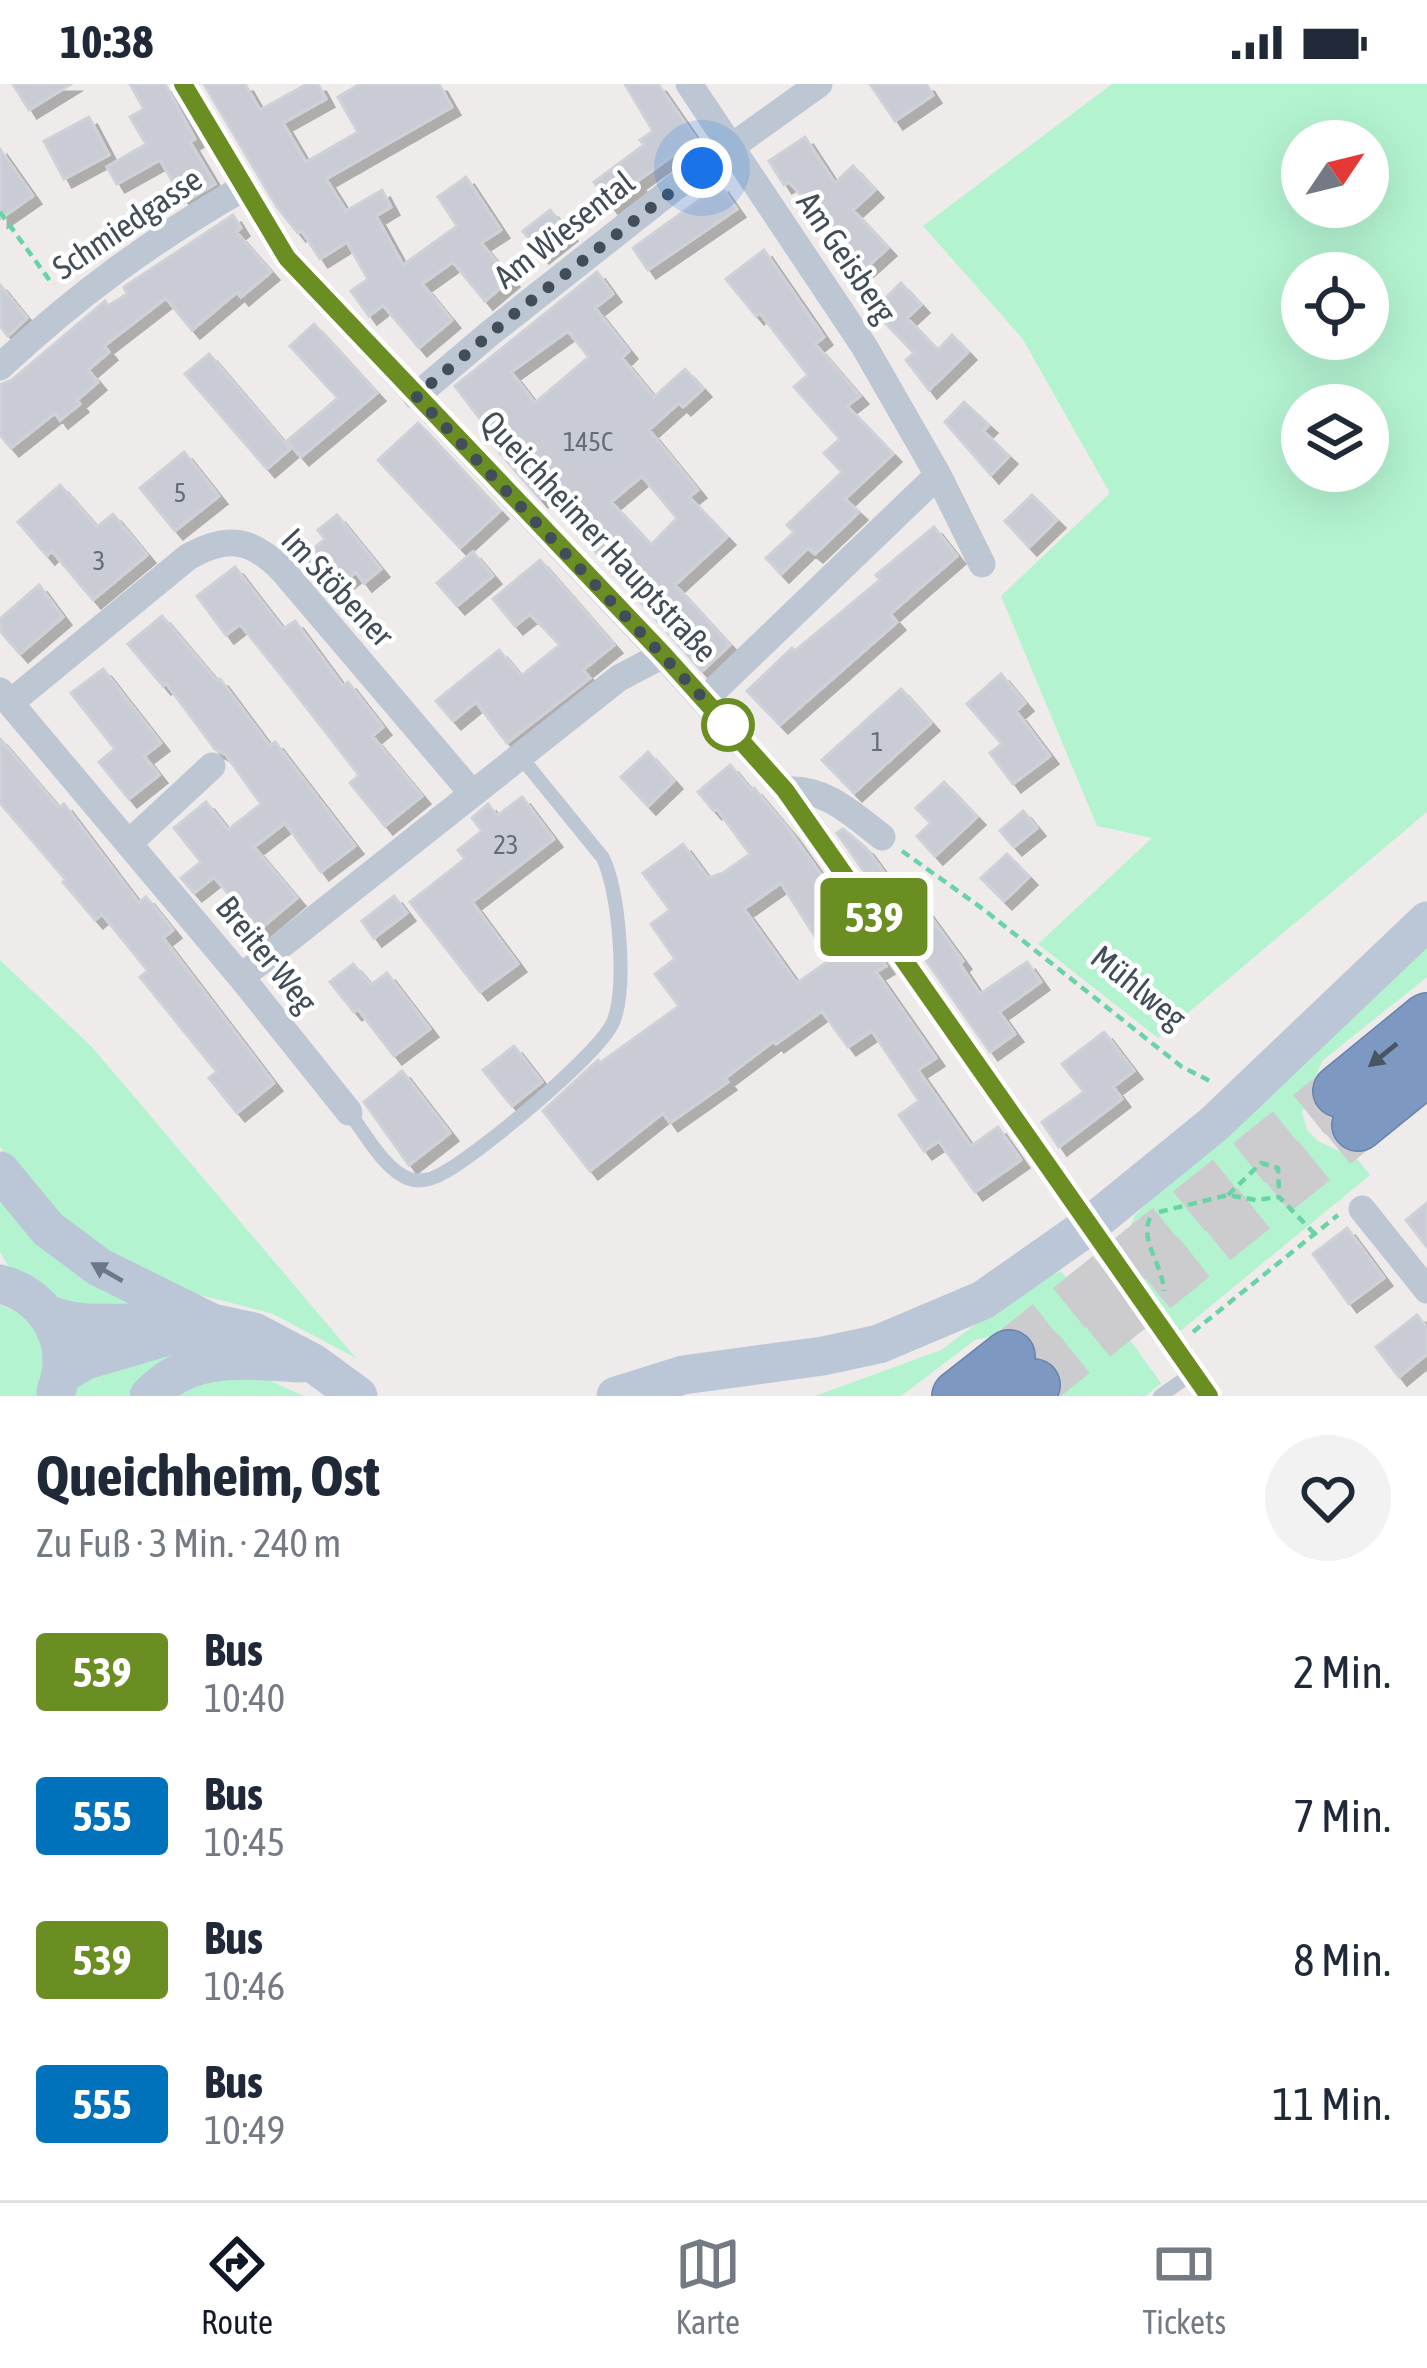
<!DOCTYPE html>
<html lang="de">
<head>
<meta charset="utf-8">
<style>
	body { margin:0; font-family:"Asap Condensed",sans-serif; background:#f2f2f3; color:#1f2937; height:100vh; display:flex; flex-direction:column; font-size:45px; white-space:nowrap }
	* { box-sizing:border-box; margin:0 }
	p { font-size:39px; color:#747a83 }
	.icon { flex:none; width:66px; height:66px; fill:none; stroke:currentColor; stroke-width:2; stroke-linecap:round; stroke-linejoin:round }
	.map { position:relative; height:1312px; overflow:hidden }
	.details { display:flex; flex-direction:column; background:#fff; flex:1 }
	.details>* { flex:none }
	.badge { padding:0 24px; border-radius:9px; font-size:42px; line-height:78px }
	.needle { width:78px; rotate:55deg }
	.buttons { position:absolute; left:1281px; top:36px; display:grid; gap:24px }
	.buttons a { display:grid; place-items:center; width:108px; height:108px; border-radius:50%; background:#fff; box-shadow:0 12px 48px #0002; font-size:60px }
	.you { position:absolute; width:60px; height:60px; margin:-30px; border:9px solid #fff; border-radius:50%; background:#1a73e8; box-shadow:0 0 0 18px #1a73e833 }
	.map>.badge { position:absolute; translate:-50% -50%; box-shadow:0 0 0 6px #fff }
	.round { display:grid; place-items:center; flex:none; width:126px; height:126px; border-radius:63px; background:#f2f2f3 }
	.head { display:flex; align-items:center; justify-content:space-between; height:204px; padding:0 36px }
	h1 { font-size:57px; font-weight:700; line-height:90px }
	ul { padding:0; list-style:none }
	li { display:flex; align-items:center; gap:36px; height:144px; padding:0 36px }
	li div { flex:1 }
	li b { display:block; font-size:45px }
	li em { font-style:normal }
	li .badge { min-width:132px; font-weight:700; text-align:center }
	.status { display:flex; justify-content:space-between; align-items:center; height:84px; padding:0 60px; background:#fff; direction:ltr }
	.status svg { height:33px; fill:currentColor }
	.tabs { display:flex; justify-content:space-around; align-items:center; height:168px; border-top:3px solid #e0e1e3; background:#fff; font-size:33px; color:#747a83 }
	.tabs a { display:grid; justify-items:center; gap:6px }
	.tabs .active { color:#111827 }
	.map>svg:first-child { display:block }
	.green { fill:#b3f3d0; fill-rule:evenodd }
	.building { fill:#c9ccd4; stroke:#ced1d8; stroke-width:3; fill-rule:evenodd; filter:url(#shadow) }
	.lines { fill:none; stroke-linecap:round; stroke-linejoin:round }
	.highway-tunnel { stroke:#cccbce; stroke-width:51; stroke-dasharray:51 26; stroke-linecap:butt }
	.highway-casing { stroke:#6884ac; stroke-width:54 }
	.path { stroke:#68d4a6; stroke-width:4.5; stroke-dasharray:9 6; stroke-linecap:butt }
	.lane { stroke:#bdc7d3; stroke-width:14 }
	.street { stroke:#bdc7d3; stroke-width:27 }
	.secondary { stroke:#bbc7d7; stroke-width:39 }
	.highway { stroke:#7d99c1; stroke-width:51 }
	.oneway { fill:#485564 }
	.oneway2 { fill:#6c7886 }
	.line-casing { stroke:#fff; stroke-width:27 }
	.line { stroke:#6b8e23; stroke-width:18 }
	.walk { stroke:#424d5a; stroke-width:12; stroke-dasharray:0 21.6 }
	.stop-dot { fill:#fff; stroke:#6b8e23; stroke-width:6 }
	.labels { text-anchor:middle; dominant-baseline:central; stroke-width:9; stroke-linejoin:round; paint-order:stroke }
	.number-label { font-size:27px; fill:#646d78 }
	.street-label { font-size:33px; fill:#424d5a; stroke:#fff }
</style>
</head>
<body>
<div class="status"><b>10:38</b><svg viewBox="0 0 49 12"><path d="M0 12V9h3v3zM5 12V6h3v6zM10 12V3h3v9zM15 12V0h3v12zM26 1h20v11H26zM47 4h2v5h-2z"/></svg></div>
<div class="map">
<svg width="1427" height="1312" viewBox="0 0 1427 1312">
	<defs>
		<filter id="shadow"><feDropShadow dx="8" dy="8" stdDeviation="0" flood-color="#0004"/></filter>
	</defs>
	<rect width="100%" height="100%" fill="#efebeb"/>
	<path class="green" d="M1112,0H1427V728L1158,954L1038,860L1152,754L1097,742L1001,512L1110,409L1022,254L923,142ZM1302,57H1368V123H1302ZM1302,189H1368V255H1302ZM1368,321V387H1302V321Z
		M1427,864V893L1322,977L1302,1028L1307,1046L1318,1057L1358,1076L1370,1091L1179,1248L1129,1177L1126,1153L1135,1131L1386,897Z
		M0,876L92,963L356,1274L271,1229L184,1207L87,1160L7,1074L0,1062Z
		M0,1116L144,1223L90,1232L11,1186L0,1168Z
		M1061,1187L1076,1207L1100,1214L1161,1299L1146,1312H1056L1022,1256L1002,1250L975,1256L901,1312H815L941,1266L1027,1202Z
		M0,1221C50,1239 46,1268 39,1312H0Z
		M172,1267L174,1273L143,1293L128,1312H71C86,1279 140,1276 172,1267Z
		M257,1291L304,1312H161L174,1300Z"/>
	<path class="building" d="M13,0H71L29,26Z
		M130,0H165L195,55L190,58L215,100L185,118L160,76L117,100L107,83L146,60L130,33L144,25Z
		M204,0H245L260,26L307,0H318L326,15L283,39L306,78L358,48L338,13L360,0H439L452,23L326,95L346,127L382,106L391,123L376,132L403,181L457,142L438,113L466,93L501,146L481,159L511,195L485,217L453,178L422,200L452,236L419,264L383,221L369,232L351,207L368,195L347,158L320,175L302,147L298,149L277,123Z
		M625,0H658L696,55L636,98L638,100L610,121L594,98L644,61L640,56L653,47Z
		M870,0H926L933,11L895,37Z
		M89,33L109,71L64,95L44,57Z
		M805,53L835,99L853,82L875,106L853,126L888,164L856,193L838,173L849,163L789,98L784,101L769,77Z
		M0,65L33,112L0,135Z
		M720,101L737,125L648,186L633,164Z
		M550,126L569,149L541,171L523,147Z
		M233,131L241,144L236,148L271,188L241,213L237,208L192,246L166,214L104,262L109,268L88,286L98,298L77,316L80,320L60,336L55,329L11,364L0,351V301L12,296L105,217L108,222L127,210L124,203L127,201Z
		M764,166L824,253L815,260L860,312L847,322L893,370L845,415L859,428L815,470L808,464L781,490L766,474L794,448L787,441L842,388L824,369L840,355L794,303L808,291L760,229L756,232L726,195Z
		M597,188L613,210L595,224L629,267L622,274L654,313L685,285L703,305L683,323L679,319L649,346L698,406L689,413L727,453L675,501L730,561L702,587L545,411L540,415L513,384L490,357L494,353L455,302ZM568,247L589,273L535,319L511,288ZM642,392L677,434L651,461L611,418Z
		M901,199L921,221L907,234L938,266L952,251L968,268L929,306L906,276L914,269L873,226Z
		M0,201L27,234L8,252L0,242Z
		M314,240L377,309L301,373L287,357L338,314L290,262Z
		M209,270L290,365L267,385L185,290Z
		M964,318L989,341L983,347L1009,372L991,391L945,338Z
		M418,339L500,427L460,464L378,376Z
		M184,368L219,412L175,447L140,404Z
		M60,401L97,443L113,430L147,471L93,516L52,467L47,472L18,438Z
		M1032,411L1057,436L1029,463L1005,437Z
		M337,431L381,485L364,499L356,488L331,508L303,474L325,455L318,446Z
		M934,443L957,472L890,530L897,538L780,641L747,607L792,564L795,567L880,496L876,491Z
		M473,468L493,492L457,522L437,499Z
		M540,476L614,561L583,586L590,594L507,659L476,618L453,637L436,617L499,566L521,592L560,561L530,530L515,542L493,515Z
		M235,483L283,545L295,537L343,602L348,598L383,643L372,652L422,712L385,742L350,699L359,691L289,601L240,540L226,551L197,512Z
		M39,501L63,533L20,570L0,547V535Z
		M162,532L217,597L220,595L270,662L275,658L355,762L321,788L285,739L254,763L297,814L259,846L214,793L194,809L181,794L201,778L174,744L206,718L228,746L261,720L226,671L215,665L166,599L163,602L128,560Z
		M103,585L161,659L144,672L159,691L129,715L99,678L115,665L71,609Z
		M1001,590L1025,619L1016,627L1050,672L1013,700L990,669L1002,660L967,620Z
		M901,605L931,639L854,709L822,676Z
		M0,655L59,724L64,720L139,819L146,813L173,846L163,854L274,999L237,1029L209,994L217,988L140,893L148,887L102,830L95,836L63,798L66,796L0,719Z
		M648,668L674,697L648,722L621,693Z
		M730,681L751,706L754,704L790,747L886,882L876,888L936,974L918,986L971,1062L998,1043L1021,1076L975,1108L939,1057L924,1067L899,1031L919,1017L872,947L848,963L822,927L776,960L774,957L725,994L728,998L670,1039L663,1029L590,1087L543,1027L598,976L600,979L679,922L655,890L675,875L651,840L670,826L643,789L683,760L708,794L723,789L750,770L717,725L714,727L698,708ZM781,799L830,876L797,899L744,825Z
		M944,698L977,733L935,772L917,752L931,739L916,724Z
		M522,713L554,755L472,818L518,880L480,908L410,818L465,775L458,766L482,747L472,734L488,720L497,732Z
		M1023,727L1037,744L1014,763L1000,747Z
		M843,745L866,764L899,809L908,802L963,877L960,880L980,910L1027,878L1041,898L999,928L1015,950L990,968L837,749Z
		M1007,770L1029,793L1004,817L981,794Z
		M394,812L407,829L374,854L362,837Z
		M353,880L371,901L387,889L430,945L394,972L358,925L354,928L330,898Z
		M1104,948L1134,987L1113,1003L1122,1015L1059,1063L1042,1038L1084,1008L1062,980Z
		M514,962L542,998L512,1022L483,986Z
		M402,987L450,1049L409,1081L364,1018Z
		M1427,1119V1163L1406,1136Z
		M1347,1144L1384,1194L1349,1220L1313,1170Z
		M1417,1231L1427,1244V1270L1399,1293L1376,1263Z"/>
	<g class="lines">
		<path class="highway-tunnel" d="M1009,1272L1339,1007
			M1034,1301L1358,1041"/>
		<g class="highway-casing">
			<path id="highway" d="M1339,1007L1427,935
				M1358,1041L1427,985
				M958,1312L1009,1272
				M1020,1312L1034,1301"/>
		</g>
		<path class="path" d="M0,128L53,201
			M902,767L983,825L1182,983L1214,999
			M1228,1111L1261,1079L1278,1084L1279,1110
			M1159,1128L1228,1111L1256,1116L1279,1113L1314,1149
			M1150,1134C1139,1155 1163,1182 1164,1207
			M1193,1248L1338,1131"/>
		<path class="lane" d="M349,1028C364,1048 385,1087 410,1095C421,1099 435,1094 445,1088C478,1070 603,968 614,936C627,900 619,808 603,774L520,672
			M1160,1312L1193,1289"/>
		<path class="street" d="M183,0L287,174L663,571L785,706L1209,1312
			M689,0L864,262L938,391L704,616
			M0,283C77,211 151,157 243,104
			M416,312L489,250L674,104L819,0
			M938,391L982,480
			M0,607L241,893L349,1028
			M10,619L188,473C228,450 253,455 284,488L472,709
			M785,706C825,703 852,730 882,753
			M129,759L212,682
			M241,893L619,594L663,571
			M1362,1125L1427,1206"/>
		<path class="secondary" d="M0,1087L48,1145L99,1183L212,1239L254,1248L313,1279L358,1312
			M0,1200C49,1213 74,1260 56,1307
			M49,1231C87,1246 126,1235 166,1241
			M62,1290L86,1276L212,1239
			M149,1312C191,1267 245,1276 301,1279
			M616,1312L683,1291L823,1272L879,1260L983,1216L1090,1141L1214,1040L1427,837"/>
		<use href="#highway" class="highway"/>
	</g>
	<defs><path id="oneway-solid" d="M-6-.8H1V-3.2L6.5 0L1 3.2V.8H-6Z" transform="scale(3)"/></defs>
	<use class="oneway" href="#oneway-solid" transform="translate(1383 971) rotate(141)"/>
	<use class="oneway2" href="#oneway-solid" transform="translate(107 1188) rotate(-150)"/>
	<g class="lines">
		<g class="line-casing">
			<path id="line" d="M183,0L287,174L664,571L785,706L1209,1312"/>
		</g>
		<use href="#line" class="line"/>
		<path class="walk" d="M702,84L514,230L416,312L736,649L728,641"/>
	</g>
	<circle class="stop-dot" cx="728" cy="641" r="24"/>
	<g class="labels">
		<g class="number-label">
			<text x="588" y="357">145C</text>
			<text x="180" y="408">5</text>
			<text x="99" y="476">3</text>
			<text x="877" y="657">1</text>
			<text x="506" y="760">23</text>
		</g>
		<g class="street-label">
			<text transform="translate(127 139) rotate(-34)">Schmiedgasse</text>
			<text transform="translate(564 145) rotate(-38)">Am Wiesental</text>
			<text transform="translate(847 173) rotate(56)">Am Geisberg</text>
			<text transform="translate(599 452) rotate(47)">Queichheimer Hauptstraße</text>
			<text transform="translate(338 503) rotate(47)">Im Stöbener</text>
			<text transform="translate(267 870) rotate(51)">Breiter Weg</text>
			<text transform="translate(1139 903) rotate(39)">Mühlweg</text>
		</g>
	</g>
</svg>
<div class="buttons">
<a><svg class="needle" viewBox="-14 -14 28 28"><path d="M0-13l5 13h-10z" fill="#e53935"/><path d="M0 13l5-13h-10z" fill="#747a83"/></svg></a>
<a><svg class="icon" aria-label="locate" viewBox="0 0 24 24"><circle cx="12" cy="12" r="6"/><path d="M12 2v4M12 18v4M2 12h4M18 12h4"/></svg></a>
<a><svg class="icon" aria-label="layers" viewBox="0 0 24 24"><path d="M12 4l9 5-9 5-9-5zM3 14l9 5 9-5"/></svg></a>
</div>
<div class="you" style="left:702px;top:84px"></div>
<b class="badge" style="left:874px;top:833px;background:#6b8e23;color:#fff">539</b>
</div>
<section class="details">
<div class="head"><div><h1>Queichheim, Ost</h1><p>Zu Fuß · 3 Min. · 240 m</p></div><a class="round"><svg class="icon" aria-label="heart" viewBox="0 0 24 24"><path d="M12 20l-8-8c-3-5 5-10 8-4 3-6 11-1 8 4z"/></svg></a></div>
<ul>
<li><span class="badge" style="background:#6b8e23;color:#fff">539</span><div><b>Bus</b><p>10:40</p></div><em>2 Min.</em></li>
<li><span class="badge" style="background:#0072bc;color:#fff">555</span><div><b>Bus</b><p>10:45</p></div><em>7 Min.</em></li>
<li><span class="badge" style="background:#6b8e23;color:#fff">539</span><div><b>Bus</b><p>10:46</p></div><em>8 Min.</em></li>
<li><span class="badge" style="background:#0072bc;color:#fff">555</span><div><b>Bus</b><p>10:49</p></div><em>11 Min.</em></li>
</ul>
</section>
<nav class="tabs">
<a class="active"><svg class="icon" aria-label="directions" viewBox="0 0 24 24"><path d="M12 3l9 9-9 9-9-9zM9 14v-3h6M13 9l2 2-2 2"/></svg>Route</a>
<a><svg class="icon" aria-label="map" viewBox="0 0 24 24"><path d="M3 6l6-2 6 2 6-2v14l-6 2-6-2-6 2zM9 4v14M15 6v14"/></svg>Karte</a>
<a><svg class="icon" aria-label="tickets" viewBox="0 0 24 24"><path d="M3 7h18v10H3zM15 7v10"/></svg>Tickets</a>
</nav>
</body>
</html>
